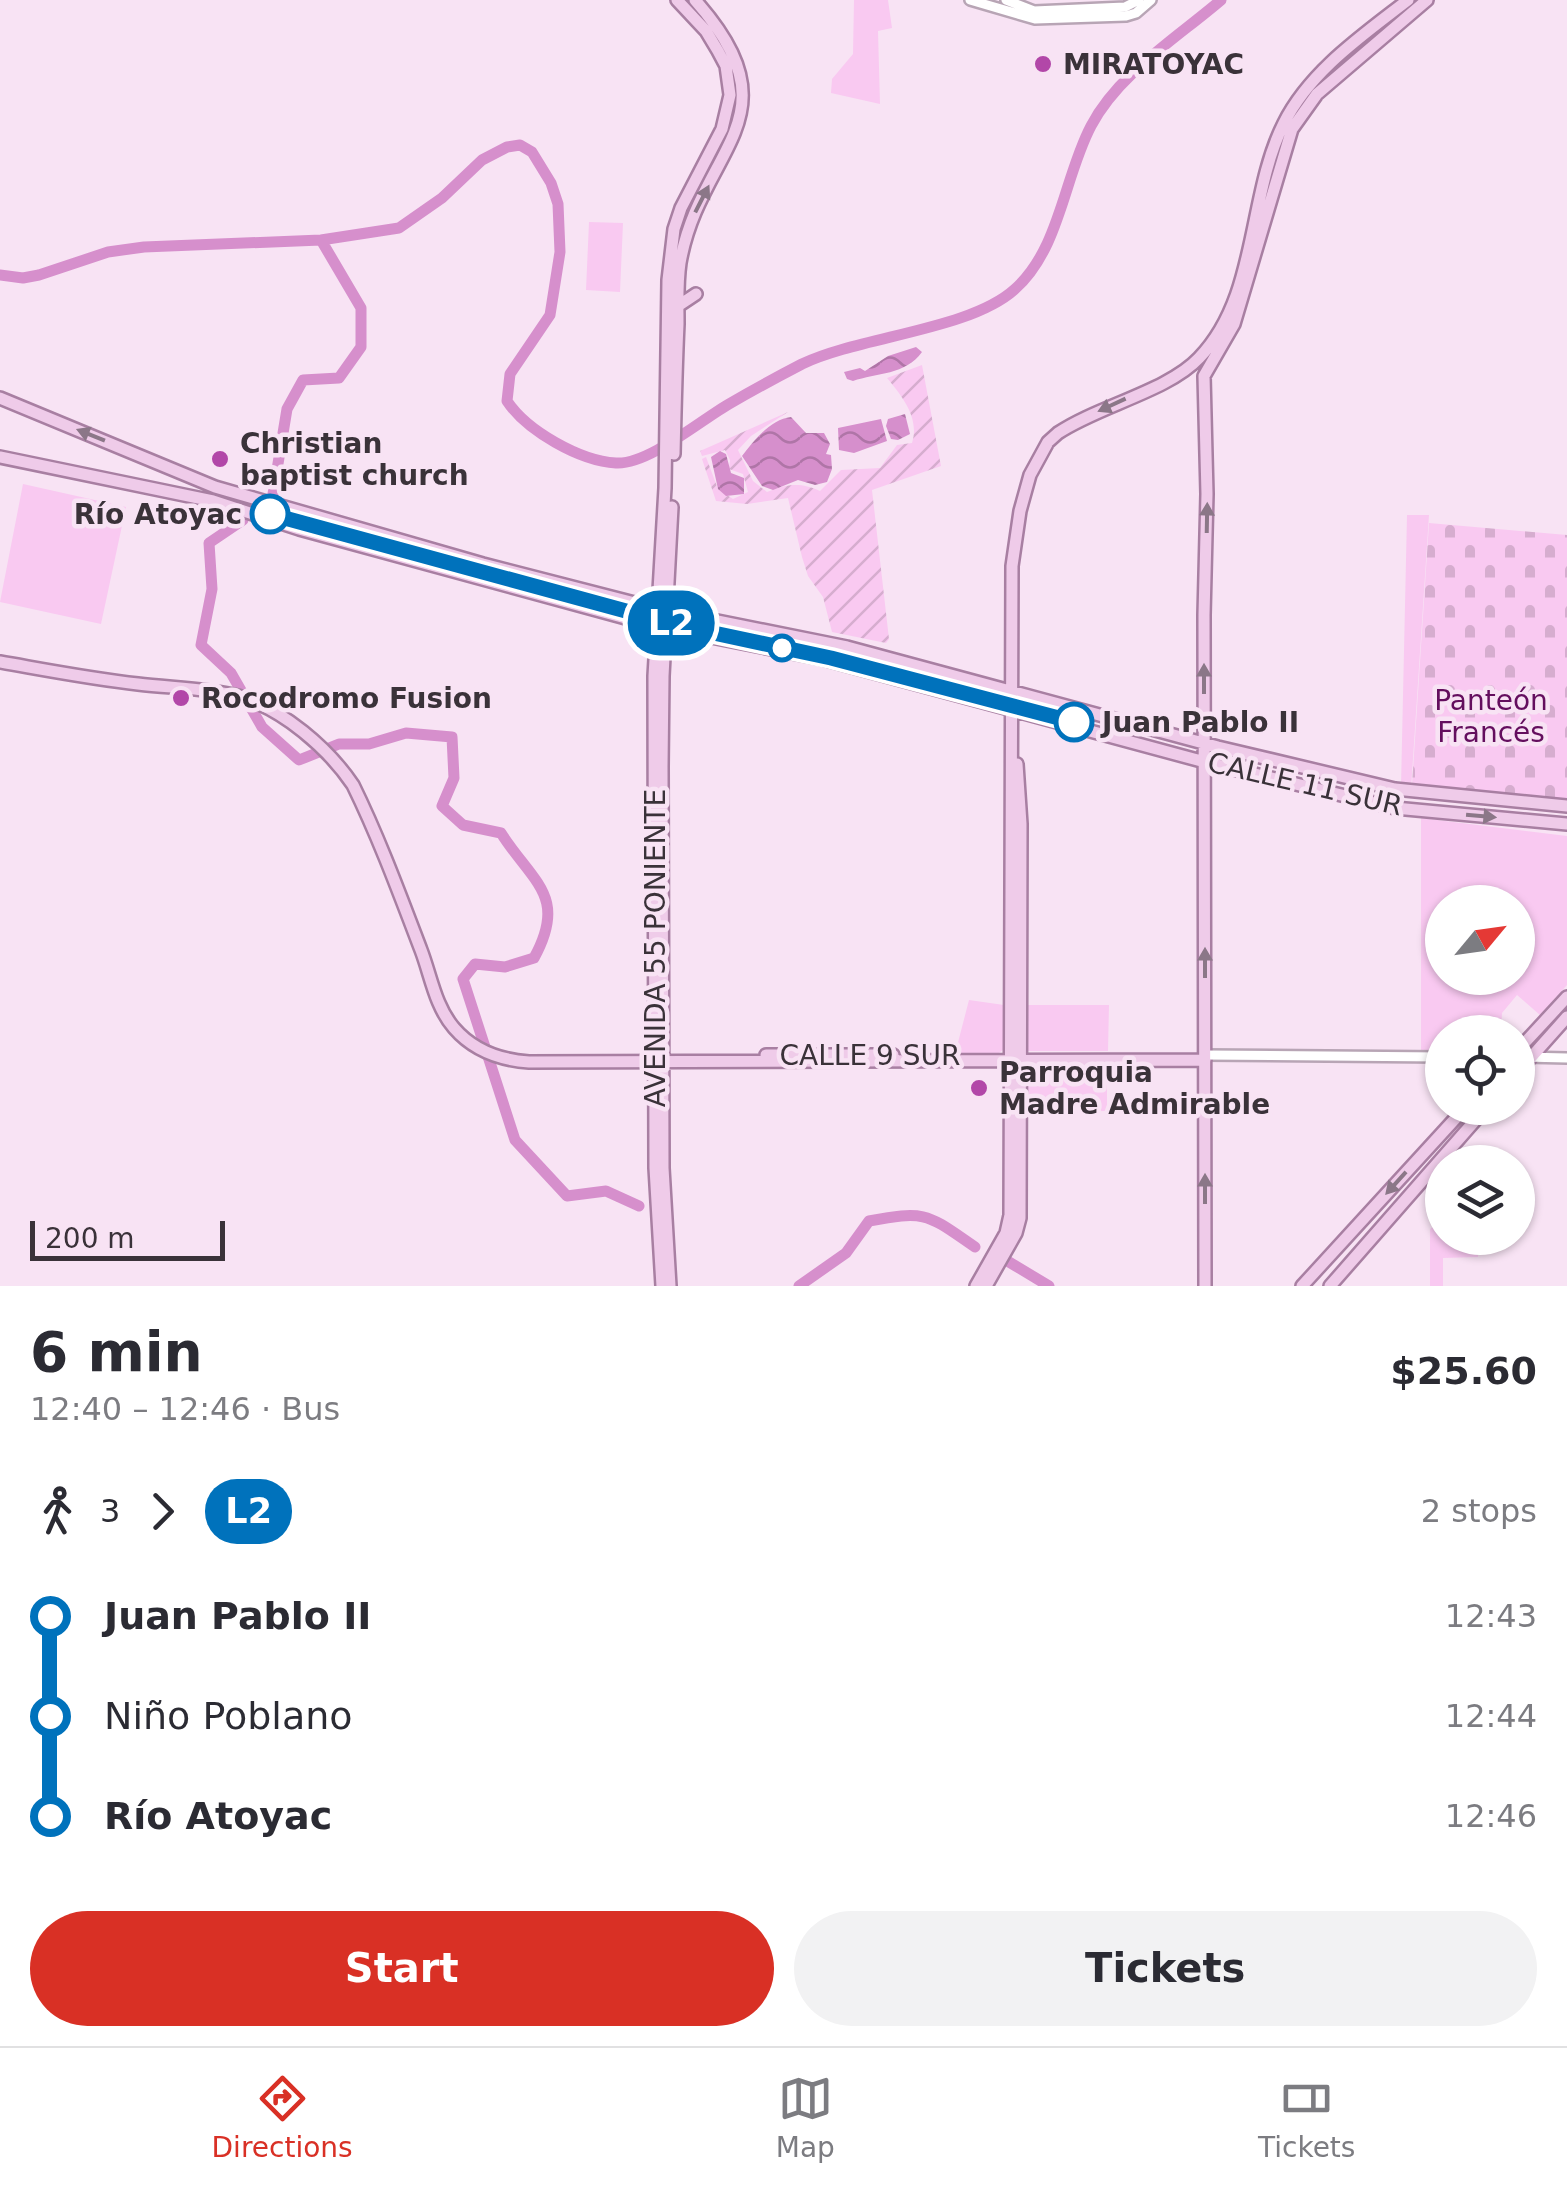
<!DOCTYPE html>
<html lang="en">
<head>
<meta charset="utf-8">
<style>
	body { margin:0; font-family:"DejaVu Sans",sans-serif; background:#f2f2f3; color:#2b2b33; height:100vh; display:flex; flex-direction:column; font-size:38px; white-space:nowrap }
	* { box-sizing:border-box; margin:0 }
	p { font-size:32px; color:#7c7c81 }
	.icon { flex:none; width:55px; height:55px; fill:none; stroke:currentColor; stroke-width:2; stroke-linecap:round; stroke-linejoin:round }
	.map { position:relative; height:1286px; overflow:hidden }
	.details { display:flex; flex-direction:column; background:#fff; flex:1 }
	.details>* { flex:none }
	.badge { padding:0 20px; border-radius:32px; font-size:35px; line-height:65px }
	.needle { width:65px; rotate:61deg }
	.fabs { position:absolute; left:1425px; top:885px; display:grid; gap:20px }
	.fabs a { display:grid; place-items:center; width:110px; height:110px; border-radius:50%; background:#fff; box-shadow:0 2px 8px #0004; font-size:50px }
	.scale { position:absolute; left:30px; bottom:25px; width:195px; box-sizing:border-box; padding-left:10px; border:5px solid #3a3239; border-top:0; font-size:28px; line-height:35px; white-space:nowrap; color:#3a3239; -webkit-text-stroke:8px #f8e3f4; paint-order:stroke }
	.map>.badge { position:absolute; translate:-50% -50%; box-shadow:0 0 0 5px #fff }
	.legs { display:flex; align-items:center; gap:15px; height:110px; padding:0 30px; font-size:32px }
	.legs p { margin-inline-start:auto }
	.summary { display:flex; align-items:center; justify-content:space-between; height:170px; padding:0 30px }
	h1 { font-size:55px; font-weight:800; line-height:75px }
	.cta { display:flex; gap:20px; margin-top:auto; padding:20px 30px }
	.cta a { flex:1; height:115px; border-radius:60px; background:#d93025; color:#fff; font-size:40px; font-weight:800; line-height:115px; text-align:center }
	.cta a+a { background:#f2f2f3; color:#2b2b33 }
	ul { padding:0 30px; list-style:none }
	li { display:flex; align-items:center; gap:35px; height:100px; font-size:38px }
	li i { display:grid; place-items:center; width:15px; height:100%; margin:0 12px; background:currentColor }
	li i::after { content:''; width:25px; height:25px; margin:-12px; border:8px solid; border-radius:50%; background:#fff }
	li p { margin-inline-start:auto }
	li:first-child i { background:linear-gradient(#0000 50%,currentColor 0) }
	li:last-child i { background:linear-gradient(currentColor 50%,#0000 0) }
	.menu { display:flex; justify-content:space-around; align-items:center; height:140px; border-top:2px solid #e1e1e2; background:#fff; font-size:28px; color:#7c7c81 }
	.menu a { display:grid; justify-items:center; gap:5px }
	.menu .active { color:#d93025 }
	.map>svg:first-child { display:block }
	.cemetery { fill:url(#cemetery-stones) }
	.park { fill:#f9c9f1; fill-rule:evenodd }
	.garden { fill:url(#garden-furrows) }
	.water { fill:url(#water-waves) }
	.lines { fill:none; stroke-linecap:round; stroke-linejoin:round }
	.river { stroke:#d68fcc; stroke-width:11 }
	.minor-casing { stroke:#b8a5b5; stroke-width:14 }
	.major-casing { stroke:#a87fa2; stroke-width:16 }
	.minor { stroke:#fff; stroke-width:9 }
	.major { stroke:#efcbe9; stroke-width:11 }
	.oneway { fill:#8b7788 }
	.line-1-casing { stroke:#fff; stroke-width:22 }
	.line-1 { stroke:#0072bc; stroke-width:15 }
	.poi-dot { fill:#b247a8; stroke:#f8e3f4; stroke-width:4 }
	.stop-1-dot { fill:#fff; stroke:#0072bc; stroke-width:5 }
	.labels { text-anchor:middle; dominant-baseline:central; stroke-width:9; stroke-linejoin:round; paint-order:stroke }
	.poi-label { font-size:28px; font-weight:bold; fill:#3a3239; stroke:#f8e3f4; text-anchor:start }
	.stop-label { font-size:28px; font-weight:bold; fill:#3a3239; stroke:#f8e3f4; text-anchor:end }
	.park-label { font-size:28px; fill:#640e5e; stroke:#f8e3f4 }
	.street-label { font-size:28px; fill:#3a3239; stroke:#f8e3f4 }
</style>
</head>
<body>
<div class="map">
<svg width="1567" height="1286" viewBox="0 0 1567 1286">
	<defs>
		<pattern id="cemetery-stones" width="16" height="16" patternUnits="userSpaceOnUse" patternTransform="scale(2.5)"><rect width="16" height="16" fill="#f9c9f1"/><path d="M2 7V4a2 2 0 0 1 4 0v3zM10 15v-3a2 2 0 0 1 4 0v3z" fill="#d6adcf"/></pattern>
		<pattern id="garden-furrows" width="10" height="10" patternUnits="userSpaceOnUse" patternTransform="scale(2.5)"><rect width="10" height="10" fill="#f9c9f1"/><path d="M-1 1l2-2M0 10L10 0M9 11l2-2" fill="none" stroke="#d6adcf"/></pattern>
		<pattern id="water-waves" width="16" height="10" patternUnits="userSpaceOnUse" patternTransform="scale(2.5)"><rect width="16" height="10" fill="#d68fcc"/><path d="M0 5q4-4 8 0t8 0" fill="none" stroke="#af75a7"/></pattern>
	</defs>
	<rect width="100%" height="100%" fill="#f8e3f4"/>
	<path class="cemetery" d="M1429,523L1567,535V800L1412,785Z"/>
	<path class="park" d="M854,0H888L892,28L878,31L880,104L831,93L832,79L853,54Z
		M589,222L623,223L620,292L586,290Z
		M23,484L126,507L101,624L0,602Z
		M1407,515H1429L1411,789L1401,786Z
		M1421,818L1567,836V985L1540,1015L1517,995L1502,1013L1501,1032H1442V1051H1421ZM1442,902H1518V978H1442Z
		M969,1000L1004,1005V1049L999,1053L955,1054Z
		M1025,1005H1109L1108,1051H1025Z
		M1107,1067V1111L1026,1112V1068Z
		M1434,1226H1442V1238H1478V1257L1443,1258V1286H1430V1229Z"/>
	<path class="garden" d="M922,365L941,466L872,490L889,639L886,643L832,632L823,597L808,576L802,557L788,498L747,504L716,501L702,459L706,457L718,489L733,499L748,492L743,474L729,469L730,460L725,450L702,456L700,451L788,412L751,436L738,450L753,481L767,492C787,484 800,482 820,491L841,470L880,468L897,445L912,443C920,418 902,396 887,378Z"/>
	<path class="water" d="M916,347L922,352C906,375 876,373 853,381L847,379L844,372L860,368L865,371L888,356Z
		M905,414L910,434L898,440L891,439L886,426L888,419Z
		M791,417L806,433H824L830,444L826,454L831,455L832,469L827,482L815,485L798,480L773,490L762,486L742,456C754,440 771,419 791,417Z
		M881,419L887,441L854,453L839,450L838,428Z
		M720,451L726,454L731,473L744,478V494L726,496L718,489L711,457Z"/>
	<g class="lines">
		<path class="river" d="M0,275L23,278L39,275L108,252L144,247L321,240L399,228L442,198L482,160L507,147L520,145L532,152L551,183L558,204L560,252L550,315L510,374L507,401C527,431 580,461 616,463C648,465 701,420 729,404C753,390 777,377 802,364C861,336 970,330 1015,289C1060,249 1064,177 1091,126C1118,74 1178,37 1221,0
			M273,494L287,409L303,380L339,378L361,347V308L321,240
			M243,520L209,543L212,589L201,645L231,673L262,727L299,760L339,744H369L406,733L452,737L454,778L442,806L463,825L501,833C533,883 568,896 534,958L505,967L475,964L463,979L515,1140L567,1196L606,1191L639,1206
			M1009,1262L1049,1286
			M799,1286L846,1253L869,1221C927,1210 927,1214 975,1247"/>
		<g class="minor-casing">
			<path id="minor" d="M970,0L1035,19L1126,16L1136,13L1151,0
				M1006,0L1034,11L1125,7L1139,0
				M1205,1055L1442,1057
				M1518,1057L1567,1058"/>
		</g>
		<g class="major-casing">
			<path id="major" d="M678,306L696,294
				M0,398L215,487L483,564L658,609L847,647L1218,747L1395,789L1567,806
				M674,454C675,410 676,367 678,324C678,304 677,283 680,263C700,148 800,118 695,0
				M0,457L213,501L299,529L655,626L823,659L1205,762L1395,808L1567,824
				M0,662C46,670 92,679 138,684C171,688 207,688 238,696C283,709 328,748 353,785C379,838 400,895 421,950C431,976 435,1006 454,1028C473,1050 500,1060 529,1062L1205,1060
				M1518,1050L1567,997
				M766,1055H893
				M1518,1072L1567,1017
				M662,1286L655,1168L654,676L665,488L668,280L674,229L681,208L722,129L730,95L726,66L718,51L706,31L677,0
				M670,1286L663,1168L662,767L663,676L672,507
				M976,1286L1006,1233L1010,1215L1012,566L1020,511L1030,475L1048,442L1058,433C1098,406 1168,391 1199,358C1259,296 1247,196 1284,123C1310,71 1363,35 1408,0
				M986,1286L1016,1233L1020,1218L1021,824L1017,764
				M1205,1286L1204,615L1207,494L1204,376L1234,324L1292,129L1317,94L1427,0
				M1302,1286L1465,1108
				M1330,1286L1486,1108"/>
		</g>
		<use href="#minor" class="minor"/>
		<use href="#major" class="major"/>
	</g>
	<defs><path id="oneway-solid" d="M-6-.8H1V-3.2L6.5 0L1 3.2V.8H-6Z" transform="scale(2.5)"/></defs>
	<g class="oneway">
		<use href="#oneway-solid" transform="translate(702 199) rotate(-63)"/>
		<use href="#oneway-solid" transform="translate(1112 405) rotate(155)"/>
		<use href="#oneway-solid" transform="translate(91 435) rotate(-158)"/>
		<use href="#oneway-solid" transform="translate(1207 518) rotate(-89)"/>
		<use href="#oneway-solid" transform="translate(1204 679) rotate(-90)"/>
		<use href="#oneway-solid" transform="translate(1481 816) rotate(5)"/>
		<use href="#oneway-solid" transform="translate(1205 963) rotate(-90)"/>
		<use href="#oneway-solid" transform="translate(1396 1183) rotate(132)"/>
		<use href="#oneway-solid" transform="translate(1205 1189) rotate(-90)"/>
	</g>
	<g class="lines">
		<g class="line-1-casing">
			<path id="line-1" d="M270,514L681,626L831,658L1074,722"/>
		</g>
		<use href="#line-1" class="line-1"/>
	</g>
	<g class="poi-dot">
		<circle cx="1043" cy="64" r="10"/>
		<circle cx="220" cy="459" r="10"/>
		<circle cx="181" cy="698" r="10"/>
		<circle cx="979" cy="1088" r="10"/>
	</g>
	<g class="stop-1-dot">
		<circle cx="270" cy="514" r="18"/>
		<circle cx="782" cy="648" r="12"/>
		<circle cx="1074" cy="722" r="18"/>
	</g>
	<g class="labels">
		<g class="poi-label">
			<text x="1063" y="64">MIRATOYAC</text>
			<text x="240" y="443">Christian<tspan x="240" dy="32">baptist church</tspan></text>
			<text x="201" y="698">Rocodromo Fusion</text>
			<text x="999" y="1072">Parroquia<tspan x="999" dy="32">Madre Admirable</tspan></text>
		</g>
		<g class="stop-label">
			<text x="242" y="514">Río Atoyac</text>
			<text x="1102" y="722" text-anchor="start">Juan Pablo II</text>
		</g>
		<g class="park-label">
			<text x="1491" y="700">Panteón<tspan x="1491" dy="32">Francés</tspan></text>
		</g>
		<g class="street-label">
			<text transform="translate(1305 784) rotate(13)">CALLE 11 SUR</text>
			<text transform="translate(655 948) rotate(-90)">AVENIDA 55 PONIENTE</text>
			<text x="870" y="1055">CALLE 9 SUR</text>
		</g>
	</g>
</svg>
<div class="fabs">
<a><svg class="needle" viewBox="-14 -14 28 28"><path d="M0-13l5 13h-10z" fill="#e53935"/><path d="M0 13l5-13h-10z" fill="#7c7c81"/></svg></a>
<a><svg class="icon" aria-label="locate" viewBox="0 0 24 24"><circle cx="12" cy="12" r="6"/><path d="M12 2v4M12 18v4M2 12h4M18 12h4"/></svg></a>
<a><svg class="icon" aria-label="layers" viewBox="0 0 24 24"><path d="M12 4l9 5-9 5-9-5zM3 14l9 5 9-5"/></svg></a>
</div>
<div class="scale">200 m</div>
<b class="badge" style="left:671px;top:623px;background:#0072bc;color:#fff">L2</b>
</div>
<section class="details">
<div class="summary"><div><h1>6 min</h1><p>12:40 – 12:46 · Bus</p></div><b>$25.60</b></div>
<div class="legs"><svg class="icon" aria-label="walk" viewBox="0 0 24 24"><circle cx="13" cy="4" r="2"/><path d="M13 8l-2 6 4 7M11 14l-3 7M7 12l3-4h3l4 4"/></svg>3<svg class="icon" aria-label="forward" viewBox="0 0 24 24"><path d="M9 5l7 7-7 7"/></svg><b class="badge" style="background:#0072bc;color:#fff">L2</b><p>2 stops</p></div>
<ul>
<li><i style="color:#0072bc"></i><b>Juan Pablo II</b><p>12:43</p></li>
<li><i style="color:#0072bc"></i><span>Niño Poblano</span><p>12:44</p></li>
<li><i style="color:#0072bc"></i><b>Río Atoyac</b><p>12:46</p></li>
</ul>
<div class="cta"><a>Start</a><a>Tickets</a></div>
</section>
<nav class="menu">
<a class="active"><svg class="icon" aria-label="directions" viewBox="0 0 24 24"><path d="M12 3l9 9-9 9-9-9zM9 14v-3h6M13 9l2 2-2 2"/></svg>Directions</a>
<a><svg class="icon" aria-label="map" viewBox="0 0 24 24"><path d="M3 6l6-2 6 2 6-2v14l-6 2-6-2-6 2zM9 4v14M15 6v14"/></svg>Map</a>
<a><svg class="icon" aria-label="tickets" viewBox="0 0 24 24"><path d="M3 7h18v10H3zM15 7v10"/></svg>Tickets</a>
</nav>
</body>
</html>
